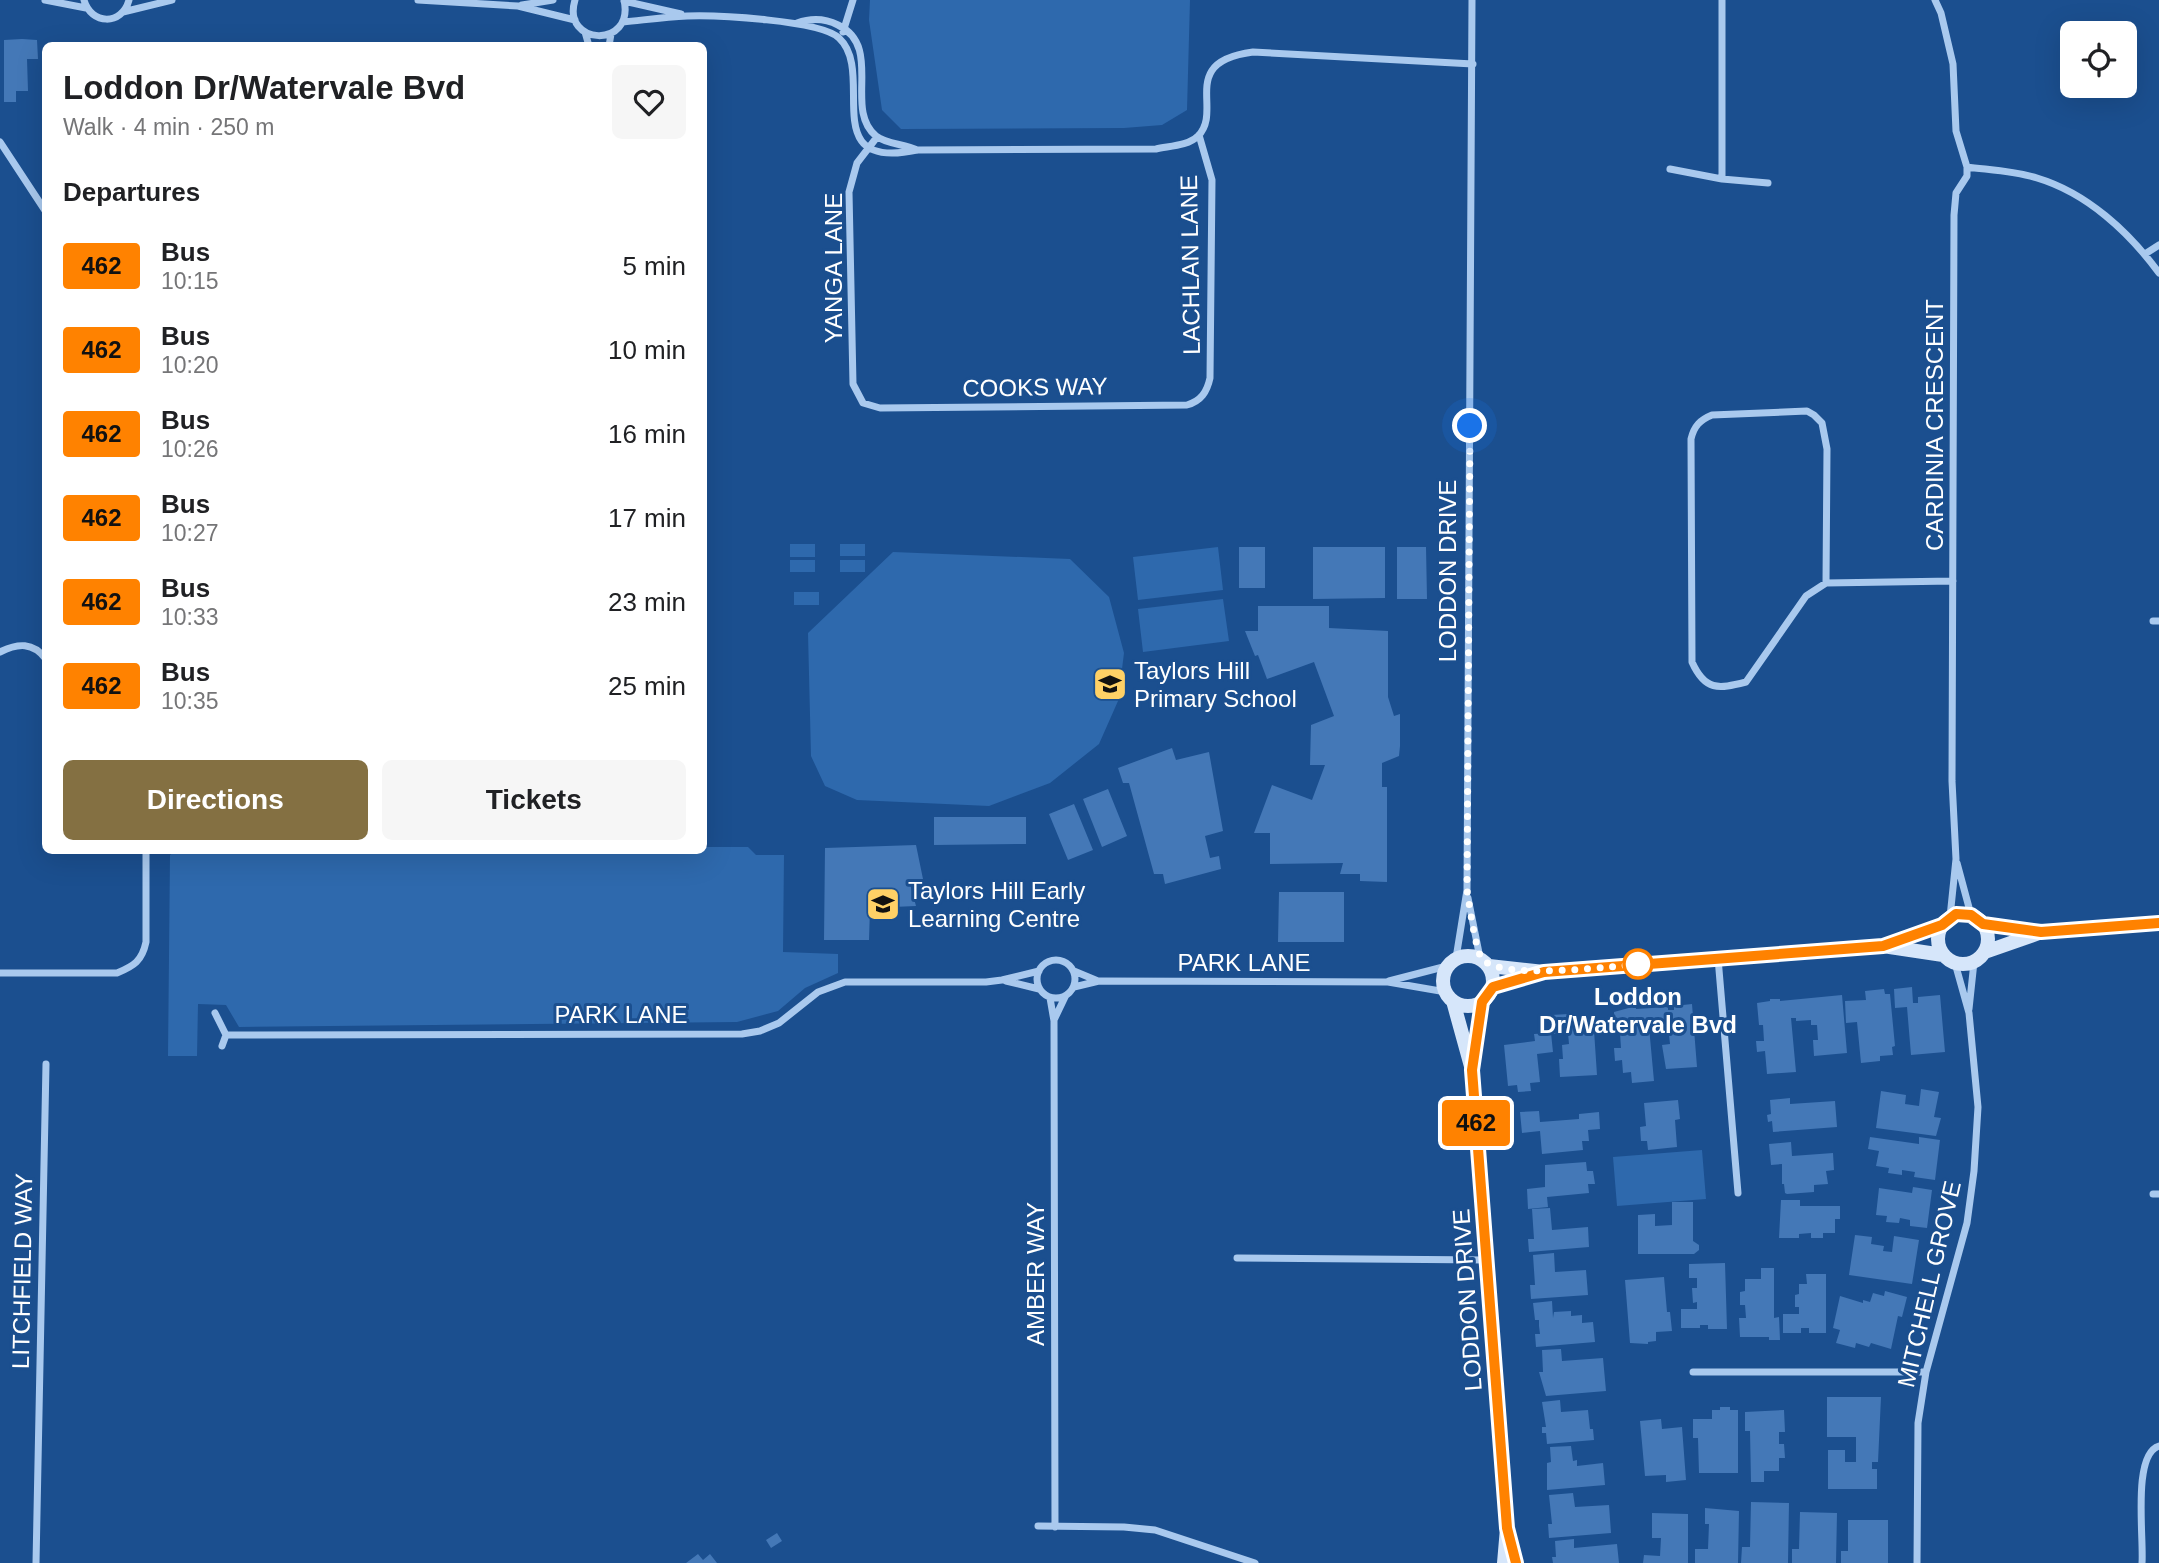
<!DOCTYPE html>
<html lang="en">
<head>
<meta charset="utf-8">
<style>
	body { margin:0; font-family:Helvetica,sans-serif; background:#f6f6f6; color:#202124; height:100vh; display:flex; flex-direction:column; font-size:26px; white-space:nowrap }
	* { box-sizing:border-box; margin:0 }
	p { font-size:23px; color:#757577 }
	.icon { flex:none; width:38px; height:38px; fill:none; stroke:currentColor; stroke-width:2; stroke-linecap:round; stroke-linejoin:round }
	.map { position:relative; flex:1; overflow:hidden }
	.sheet { position:absolute; left:42px; top:42px; width:665px; height:812px; display:flex; flex-direction:column; background:#fff; border-radius:10px; box-shadow:0 7px 28px #0002 }
	.sheet>* { flex:none }
	.badge { padding:0 14px; border-radius:5px; font-size:24px; line-height:46px }
	.buttons { position:absolute; left:2060px; top:21px; display:grid; gap:14px }
	.buttons a { display:grid; place-items:center; width:77px; height:77px; border-radius:10px; background:#fff; box-shadow:0 7px 28px #0002; font-size:35px }
	.you { position:absolute; width:35px; height:35px; margin:-18px; border:5px solid #fff; border-radius:50%; background:#1a73e8; box-shadow:0 0 0 10px #1a73e833 }
	.map>.badge { position:absolute; translate:-50% -50%; box-shadow:0 0 0 4px #fff }
	h2 { padding:0 21px; font-size:26px; line-height:63px }
	.round { display:grid; place-items:center; flex:none; width:74px; height:74px; border-radius:10px; background:#f6f6f6 }
	.headline { display:flex; align-items:center; justify-content:space-between; height:119px; padding:0 21px }
	h1 { font-size:33px; font-weight:600; line-height:52px }
	.action { display:flex; gap:14px; margin-top:auto; padding:14px 21px }
	.action a { flex:1; height:80px; border-radius:10px; background:#847042; color:#fff; font-size:28px; font-weight:600; line-height:80px; text-align:center }
	.action a+a { background:#f6f6f6; color:#202124 }
	ul { padding:0; list-style:none }
	li { display:flex; align-items:center; gap:21px; height:84px; padding:0 21px }
	li div { flex:1 }
	li b { display:block; font-size:26px }
	li em { font-style:normal }
	li .badge { min-width:77px; font-weight:700; text-align:center }
	.map>svg:first-child { display:block }
	.green { fill:#2e69ad }
	.building { fill:#4478b7 }
	.lines { fill:none; stroke-linecap:round; stroke-linejoin:round }
	.street { stroke:#a9c9ee; stroke-width:7 }
	.secondary { stroke:#d6e6fa; stroke-width:14 }
	.line-casing { stroke:#fff; stroke-width:16 }
	.line { stroke:#ff8200; stroke-width:10 }
	.walk { stroke:#fff; stroke-width:7; stroke-dasharray:0 12.6 }
	.stop-dot { fill:#fff; stroke:#ff8200; stroke-width:3.5 }
	.labels { text-anchor:middle; dominant-baseline:central; stroke-width:6; stroke-linejoin:round; paint-order:stroke }
	.street-label { font-size:24px; fill:#fff; stroke:#1b4f8f }
	.poi-label { font-size:24px; fill:#fff; stroke:#1b4f8f; text-anchor:start }
	.stop-label { font-size:24px; font-weight:bold; fill:#fff; stroke:#1b4f8f }
</style>
</head>
<body>
<div class="map">
<svg width="2159" height="1563" viewBox="0 0 2159 1563">
	<rect width="100%" height="100%" fill="#1b4f8f"/>
	<path class="green" d="M870,0H1190L1187,110L1162,125L1124,128L901,129L882,110L869,20Z
		M790,544H815V557H790Z
		M840,544H865V556H840Z
		M1218,547L1223,590L1138,600L1133,557Z
		M893,552L1070,559L1109,597L1124,653L1118,701L1099,744L1050,783L989,806L857,800L825,786L811,756L808,633Z
		M790,560H815V572H790Z
		M840,560H865V572H840Z
		M794,592H819V605H794Z
		M1223,599L1229,641L1143,652L1138,609Z
		M704,847H748L756,855H784L783,952L838,954V973L805,988L778,1011L737,1022L239,1027L226,1005L198,1004L197,1056H168L170,855L175,851L704,850Z
		M1702,1150L1706,1199L1617,1206L1613,1157Z"/>
	<path class="building" d="M22,39L37,40L38,59H27L28,91H16V102H4V40Z
		M1239,547H1265V588H1239Z
		M1313,547H1385V598L1313,599Z
		M1397,547H1426L1427,599H1397Z
		M1258,606H1329V628L1388,631V697L1394,716L1400,714V746L1399,756L1382,763V787H1387V882L1360,881V874H1340L1343,863L1270,864V833H1254L1272,785L1312,800L1325,765H1310L1311,725L1334,716L1314,662L1267,679L1258,655L1255,656L1245,631H1258Z
		M1172,748L1176,760L1209,752L1223,831L1205,836L1210,858L1219,856L1221,869L1165,884L1163,874H1154L1129,783H1123L1118,768Z
		M1108,789L1127,836L1102,847L1083,799Z
		M1074,804L1093,850L1068,860L1049,814Z
		M934,817H1026V844L934,845Z
		M916,845L923,879L910,884L916,906L870,908L869,940H824L825,848Z
		M1279,892H1344V942H1278Z
		M1912,987L1913,1003H1918V997L1940,995L1945,1052L1911,1055L1907,1007L1895,1008L1894,989Z
		M1884,989L1885,994H1890L1895,1046L1892,1047L1893,1055L1880,1056V1061L1861,1063L1857,1022L1846,1023L1845,1001L1866,1000L1865,991Z
		M1842,995L1847,1053L1814,1056L1813,1040H1818L1817,1025H1811V1020L1796,1021V1018H1791L1796,1072L1767,1074L1765,1051L1757,1052L1756,1041H1764L1763,1025H1759L1757,1003L1770,1001V999H1780V1001Z
		M1692,1004L1697,1067L1666,1069L1662,1045L1670,1044L1668,1025L1649,1027L1654,1081L1632,1083L1631,1072L1623,1073L1622,1060L1615,1061L1614,1048H1621L1620,1033L1615,1034L1614,1012L1636,1006V1009L1668,1007V1010H1674V1006Z
		M1569,1014L1570,1022L1581,1021V1016L1593,1015L1597,1075L1560,1077L1559,1059H1563L1562,1045L1569,1044L1568,1033L1552,1034L1551,1015Z
		M1551,1033L1553,1052L1537,1054L1540,1082L1530,1083L1531,1091L1518,1092L1517,1085L1508,1086L1504,1045L1535,1041L1534,1034Z
		M1921,1089L1939,1092L1934,1117L1941,1118L1936,1136L1876,1128L1881,1091L1906,1095L1905,1104L1919,1106Z
		M1790,1098V1104L1835,1101L1837,1127L1773,1132L1772,1121L1768,1122L1767,1115L1771,1114L1770,1100Z
		M1678,1100L1680,1119L1675,1120L1677,1147L1648,1150L1647,1141H1641L1640,1127L1646,1126L1644,1103Z
		M1539,1111L1540,1122L1579,1119V1114L1599,1112L1600,1129L1588,1130L1589,1141H1582L1583,1150L1542,1154L1540,1131L1522,1133L1520,1112Z
		M1870,1137L1919,1144V1137L1940,1140L1935,1180L1914,1177L1915,1172L1902,1170V1175L1888,1173L1889,1168L1876,1166L1879,1151L1868,1149Z
		M1791,1142L1792,1156L1833,1153L1834,1170L1826,1171L1828,1184L1814,1185V1192L1787,1194L1785,1193L1784,1184H1782V1164L1771,1165L1769,1144Z
		M1586,1162L1587,1171H1593L1595,1184H1588L1589,1193L1547,1197L1548,1207L1528,1209L1527,1189L1545,1187V1165Z
		M1913,1187L1932,1190L1927,1228L1910,1226V1220L1900,1218L1899,1223L1886,1222L1887,1216L1876,1215L1879,1188L1912,1193Z
		M1781,1200H1800V1206H1840V1219H1835V1233H1823V1238H1811V1233L1799,1234V1238H1779Z
		M1672,1202H1693V1241L1699,1245V1250L1694,1254H1638V1215L1655,1214V1226L1672,1225Z
		M1550,1208L1552,1230L1588,1227L1589,1247L1529,1252L1528,1239H1534L1532,1209Z
		M1855,1235L1872,1237L1871,1244L1884,1246L1883,1251L1892,1252L1894,1236L1919,1240L1912,1284L1849,1275Z
		M1554,1253L1555,1272L1586,1270L1588,1295L1531,1299L1530,1285H1535L1533,1255Z
		M1725,1263L1727,1329H1708V1325H1700V1328H1681V1309H1697V1302L1693,1303L1692,1288H1697V1278H1689V1264Z
		M1761,1268H1774V1318L1779,1317L1780,1340H1769V1337H1740L1739,1318H1746L1745,1305H1740V1292L1745,1291V1279H1761Z
		M1806,1274H1826V1333H1809V1328H1801V1333H1783V1314H1799V1307H1795V1295L1799,1294V1284H1807Z
		M1664,1277L1667,1312H1670L1672,1331L1656,1332V1341L1648,1342V1344L1630,1343L1625,1280Z
		M1885,1291L1907,1297L1902,1317L1898,1316L1891,1349L1871,1343L1869,1347L1856,1343L1855,1348L1836,1343L1840,1330L1833,1328L1840,1296L1863,1303V1300L1870,1302L1873,1293L1884,1296Z
		M1552,1301L1553,1318L1554,1312L1571,1311V1316L1582,1315V1323L1593,1322L1595,1342L1536,1347L1535,1334H1540L1539,1326V1320H1535L1533,1303Z
		M1561,1349L1562,1361L1603,1358L1606,1391L1546,1396L1539,1372H1543L1542,1350Z
		M1827,1397H1881L1878,1462H1872V1469H1877V1489H1828V1450H1845V1462H1856V1437H1827Z
		M1560,1400L1561,1412L1588,1410L1590,1429H1593L1594,1440L1547,1444L1546,1433H1542V1427H1546L1542,1402Z
		M1720,1407H1730V1410H1738V1473H1699L1698,1438H1693V1419H1712V1410H1720Z
		M1784,1410L1785,1432H1779V1444H1784L1785,1458H1779V1471H1764V1482H1751L1750,1431H1745V1412Z
		M1661,1419L1662,1429L1682,1427L1686,1480L1666,1482V1475L1645,1476L1640,1421Z
		M1571,1446L1573,1461L1577,1460V1466L1603,1463L1605,1485L1547,1490V1463L1551,1462L1550,1447Z
		M1573,1493L1575,1507L1609,1505L1611,1533L1549,1538L1548,1524H1552L1549,1495Z
		M1751,1502L1789,1503L1788,1563H1741L1742,1547H1750Z
		M1705,1508L1739,1511L1738,1563H1695V1549H1708L1709,1524H1705Z
		M1800,1512L1837,1513L1836,1563H1792V1549H1799Z
		M1652,1513L1688,1514V1563H1643L1644,1555L1660,1556L1661,1538H1652Z
		M1848,1520H1888V1563H1841V1551H1848Z
		M777,1533L782,1541L771,1548L766,1540Z
		M1574,1539V1548L1617,1544L1619,1563H1553L1552,1557H1556L1555,1541Z
		M698,1554L703,1560L710,1554L717,1563H686Z"/>
	<g class="lines">
		<path class="street" d="M45,0L86,8
			M84,0C91,25 122,26 129,0
			M418,0L518,6L575,20
			M575,0C561,46 635,49 624,0
			M1722,0V179
			M1935,0L1941,13L1953,64L1956,131L1967,167V176L1956,193L1954,215L1952,781L1956,859L1950,917
			M624,1L681,14
			M522,5L553,0
			M123,12L172,0
			M623,22C644,20 665,17 687,16C716,15 820,20 839,38C877,73 815,172 917,150L1156,149C1169,146 1188,146 1198,136C1224,110 1177,62 1253,52L1473,64
			M797,23C811,18 824,18 838,25C884,47 843,109 876,136C886,144 905,144 917,150
			M585,32L589,46
			M843,32L853,0
			M609,46L611,34
			M877,137L857,163L849,192L853,384L863,403L880,408L1187,405C1201,401 1207,392 1210,378L1212,180L1199,135
			M0,142L46,212
			M1967,167C1990,170 2015,171 2037,178C2087,193 2129,232 2159,273
			M1670,169L1722,179L1768,183
			M2145,254L2159,245
			M1826,583L1827,449L1822,423L1814,415L1807,411L1712,415C1700,420 1694,426 1691,439L1692,662C1705,691 1718,689 1746,682L1806,596L1826,583L1953,581
			M2153,621H2159
			M0,652C18,643 33,642 46,659
			M1957,863L1971,915
			M1468,898L1480,958
			M1456,958L1467,890L1472,0
			M1718,958L1738,1193
			M1037 979a19 19 0 1 1 38 0a19 19 0 1 1-38 0Z
			M1074,971L1098,981
			M0,973H117C134,966 142,961 146,942V850
			M1006,981L1039,989
			M1389,981L1447,966
			M1074,987L1099,981L1388,982L1446,992
			M1050,998L1054,1021L1055,1527
			M1969,1009L1974,962
			M215,1013L226,1035L222,1046
			M1054,1020L1065,997
			M226,1035L742,1034L760,1031L779,1023L818,992L845,982H986L1002,980L1039,971
			M2153,1194H2159
			M1237,1258L1487,1260
			M1693,1372H1926
			M1038,1526L1124,1527L1155,1530L1255,1563
			M36,1563L46,1064
			M1917,1563L1918,1423L1926,1372L1967,1223L1974,1171L1978,1107L1969,1013L1955,963
			M2142,1563C2144,1538 2132,1454 2159,1446"/>
		<path class="secondary" d="M1938 939a25 25 0 1 1 50 0a25 25 0 1 1-50 0Z
			M1983,924L2041,932L2159,923
			M1885,945L1942,925
			M1985,952L2039,933
			M1443 981a25 25 0 1 1 50 0a25 25 0 1 1-50 0Z
			M1489,966L1544,972L1883,946L1943,955
			M1493,987L1536,974
			M1453,1001L1472,1070L1507,1528L1504,1563
			M1473,1061L1482,1002
			M1510,1539L1516,1563"/>
	</g>
	<g class="lines">
		<g class="line-casing">
			<path id="line" d="M1516,1563L1507,1528L1472,1070L1482,1002L1493,987L1544,972L1883,946L1942,925L1956,914L1971,915L1983,924L2041,932L2159,923"/>
		</g>
		<use href="#line" class="line"/>
		<path class="walk" d="M1470,426L1467,890C1469,903 1476,952 1482,959C1502,981 1612,966 1643,964H1638"/>
	</g>
	<defs>
		<g id="school-square" transform="scale(1.75)"><rect x="-9" y="-9" width="18" height="18" rx="4" fill="#ffd166" stroke="#1b4f8f"/><path d="M0-5L7-2L0 1L-7-2ZM-4 1L0 2.5L4 1V4Q0 6-4 4Z" fill="#111"/></g>
	</defs>
	<g fill-rule="evenodd">
		<use href="#school-square" x="1110" y="684"/>
		<use href="#school-square" x="883" y="904"/>
	</g>
	<circle class="stop-dot" cx="1638" cy="964" r="14"/>
	<g class="labels">
		<g class="street-label">
			<text transform="translate(1190 265) rotate(-91)">LACHLAN LANE</text>
			<text transform="translate(833 268) rotate(-90)">YANGA LANE</text>
			<text transform="translate(1035 387) rotate(-1)">COOKS WAY</text>
			<text transform="translate(1934 425) rotate(-90)">CARDINIA CRESCENT</text>
			<text transform="translate(1447 571) rotate(-90)">LODDON DRIVE</text>
			<text x="1244" y="962">PARK LANE</text>
			<text x="621" y="1014">PARK LANE</text>
			<text transform="translate(22 1271) rotate(-89)">LITCHFIELD WAY</text>
			<text transform="translate(1035 1274) rotate(-90)">AMBER WAY</text>
			<text transform="translate(1929 1284) rotate(-77)">MITCHELL GROVE</text>
			<text transform="translate(1467 1300) rotate(-94)">LODDON DRIVE</text>
		</g>
		<g class="poi-label">
			<text x="1134" y="670">Taylors Hill<tspan x="1134" dy="28">Primary School</tspan></text>
			<text x="908" y="890">Taylors Hill Early<tspan x="908" dy="28">Learning Centre</tspan></text>
		</g>
		<g class="stop-label">
			<text x="1638" y="996">Loddon<tspan x="1638" dy="28">Dr/Watervale Bvd</tspan></text>
		</g>
	</g>
</svg>
<div class="buttons">
<a><svg class="icon" aria-label="locate" viewBox="0 0 24 24"><circle cx="12" cy="12" r="6"/><path d="M12 2v4M12 18v4M2 12h4M18 12h4"/></svg></a>
</div>
<div class="you" style="left:1470px;top:426px"></div>
<b class="badge" style="left:1476px;top:1123px;background:#ff8200;color:#111">462</b>
<section class="sheet">
<div class="headline"><div><h1>Loddon Dr/Watervale Bvd</h1><p>Walk · 4 min · 250 m</p></div><a class="round"><svg class="icon" aria-label="heart" viewBox="0 0 24 24"><path d="M12 20l-8-8c-3-5 5-10 8-4 3-6 11-1 8 4z"/></svg></a></div>
<h2>Departures</h2>
<ul>
<li><span class="badge" style="background:#ff8200;color:#111">462</span><div><b>Bus</b><p>10:15</p></div><em>5 min</em></li>
<li><span class="badge" style="background:#ff8200;color:#111">462</span><div><b>Bus</b><p>10:20</p></div><em>10 min</em></li>
<li><span class="badge" style="background:#ff8200;color:#111">462</span><div><b>Bus</b><p>10:26</p></div><em>16 min</em></li>
<li><span class="badge" style="background:#ff8200;color:#111">462</span><div><b>Bus</b><p>10:27</p></div><em>17 min</em></li>
<li><span class="badge" style="background:#ff8200;color:#111">462</span><div><b>Bus</b><p>10:33</p></div><em>23 min</em></li>
<li><span class="badge" style="background:#ff8200;color:#111">462</span><div><b>Bus</b><p>10:35</p></div><em>25 min</em></li>
</ul>
<div class="action"><a>Directions</a><a>Tickets</a></div>
</section>
</div>
</body>
</html>
